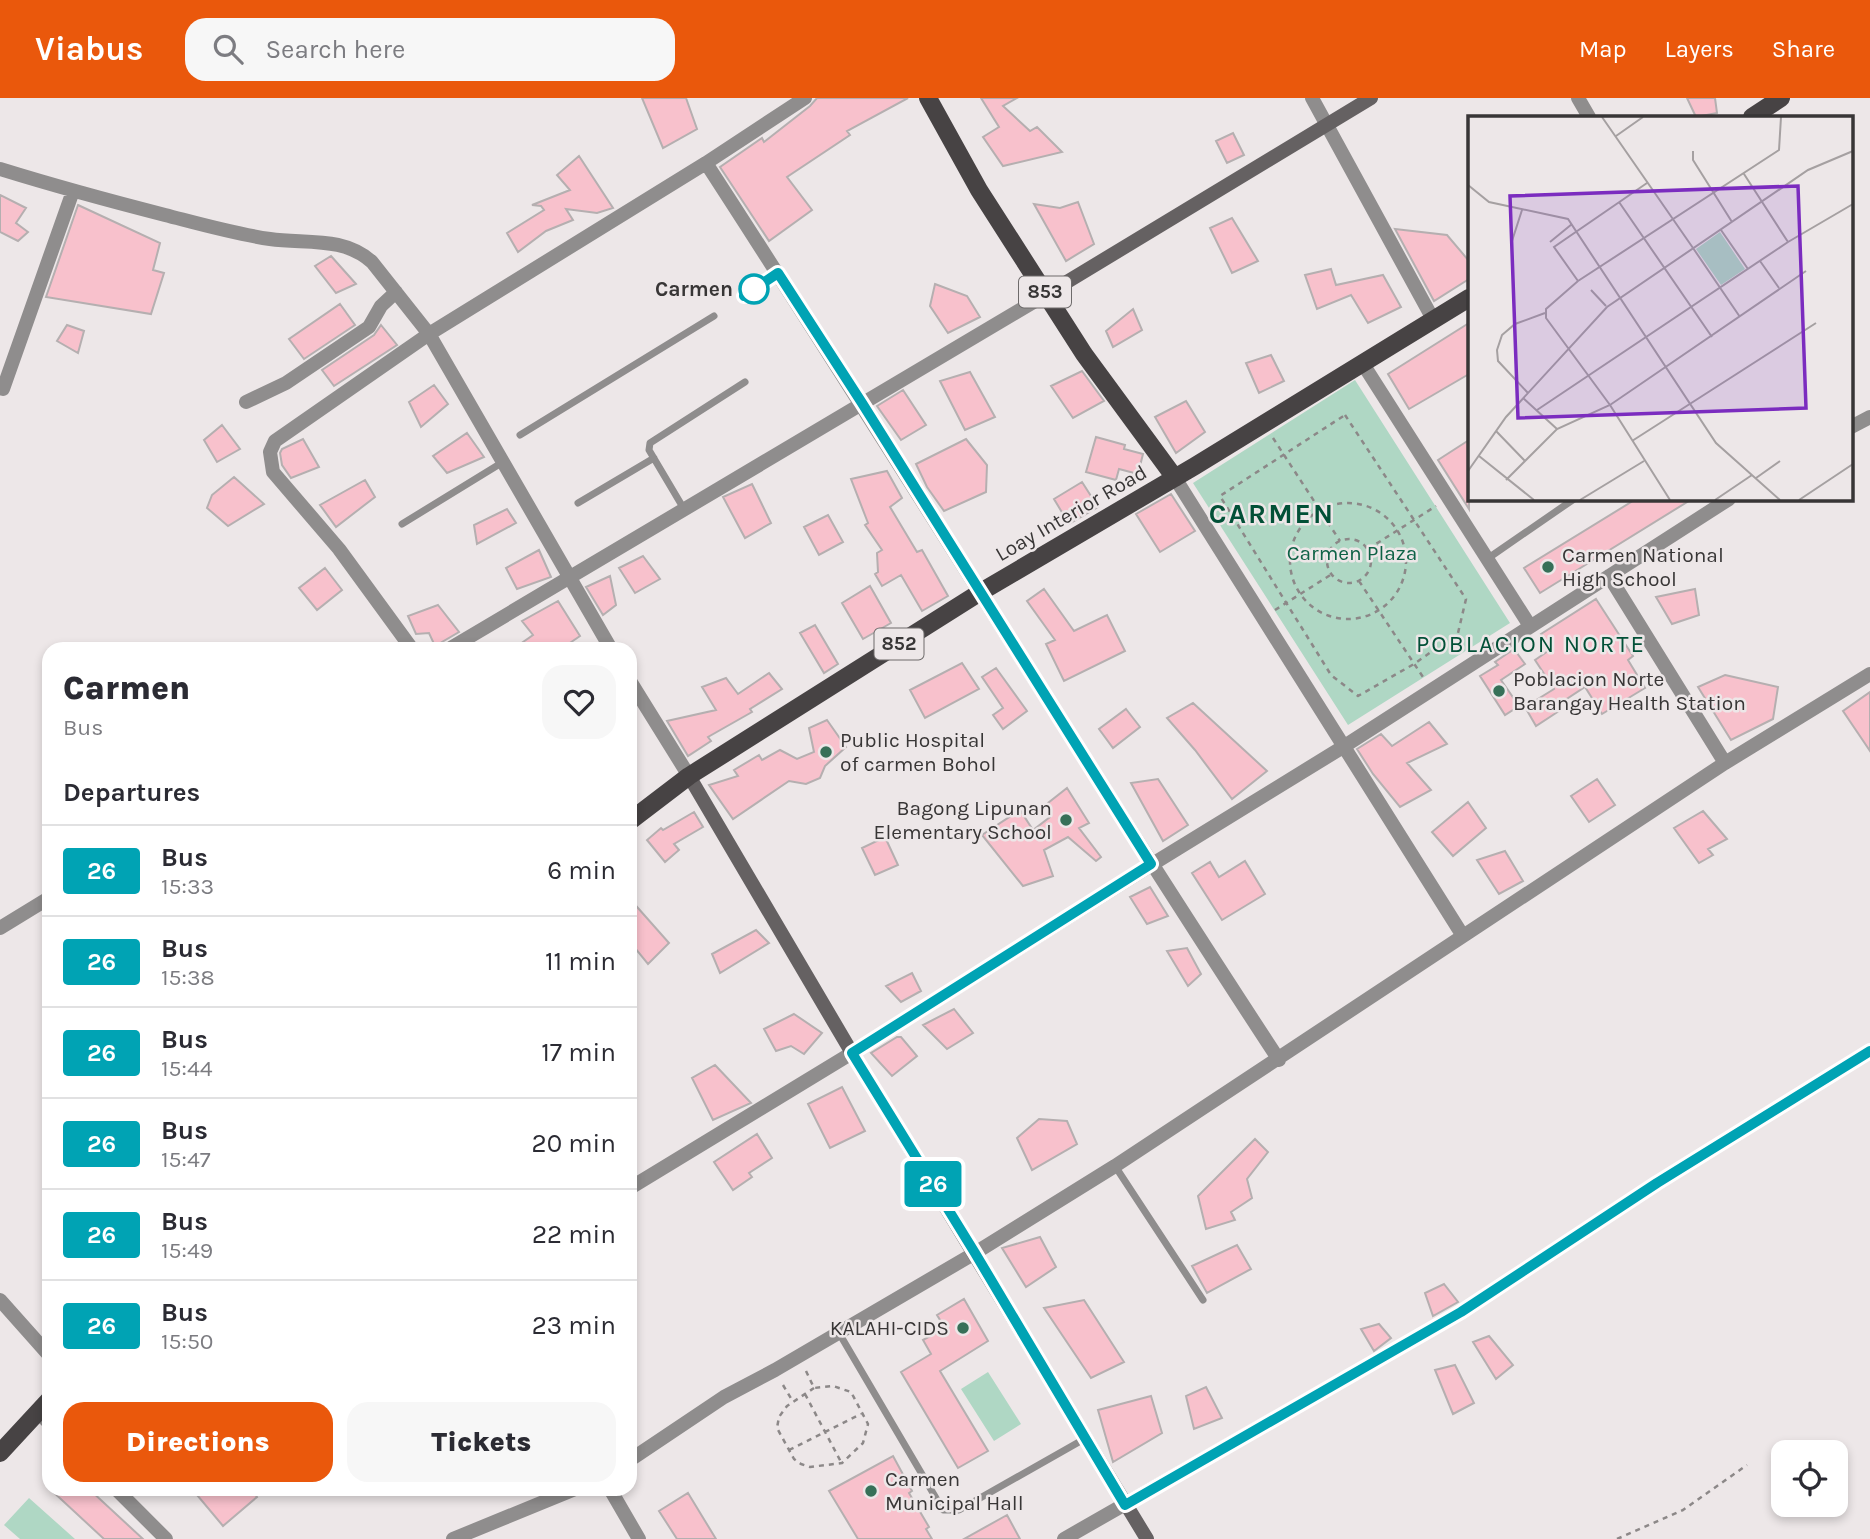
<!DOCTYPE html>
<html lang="en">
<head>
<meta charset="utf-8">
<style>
	body { margin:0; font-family:Karla,sans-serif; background:#f7f7f7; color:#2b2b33; height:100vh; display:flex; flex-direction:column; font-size:26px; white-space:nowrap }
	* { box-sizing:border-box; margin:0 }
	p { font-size:23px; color:#7c7c81 }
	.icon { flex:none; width:38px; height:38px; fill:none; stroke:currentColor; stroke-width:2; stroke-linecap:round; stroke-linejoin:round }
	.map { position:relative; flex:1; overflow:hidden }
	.side { position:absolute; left:42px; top:544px; width:595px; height:854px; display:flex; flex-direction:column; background:#fff; border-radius:21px; box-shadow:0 4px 10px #0003 }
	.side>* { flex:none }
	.badge { padding:0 14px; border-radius:5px; font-size:24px; line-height:46px }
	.buttons { position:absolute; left:1771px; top:1342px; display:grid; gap:14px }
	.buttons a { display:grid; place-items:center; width:77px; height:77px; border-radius:14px; background:#fff; box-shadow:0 4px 10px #0003; font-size:35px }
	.map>.badge { position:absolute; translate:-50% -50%; box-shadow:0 0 0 4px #fff }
	h2 { padding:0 21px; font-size:26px; line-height:63px }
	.round { display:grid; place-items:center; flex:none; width:74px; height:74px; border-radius:21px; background:#f7f7f7 }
	.overview { display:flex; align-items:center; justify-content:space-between; height:119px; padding:0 21px }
	h1 { font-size:33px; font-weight:800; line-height:52px }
	.cta { display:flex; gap:14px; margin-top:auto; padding:14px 21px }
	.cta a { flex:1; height:80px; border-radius:21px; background:#ea580c; color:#fff; font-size:28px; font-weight:800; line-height:80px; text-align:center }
	.cta a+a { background:#f7f7f7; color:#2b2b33 }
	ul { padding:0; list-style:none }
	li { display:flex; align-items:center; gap:21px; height:91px; padding:0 21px; border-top:2px solid #e1e1e2 }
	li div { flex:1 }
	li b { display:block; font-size:26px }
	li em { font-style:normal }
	li .badge { min-width:77px; font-weight:700; text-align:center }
	header { display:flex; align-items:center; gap:42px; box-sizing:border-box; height:98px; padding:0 35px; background:#ea580c; color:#fff }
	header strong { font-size:33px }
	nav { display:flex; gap:38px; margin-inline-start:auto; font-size:24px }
	.search { width:490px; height:63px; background:#f7f7f7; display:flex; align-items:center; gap:18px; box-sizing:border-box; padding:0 24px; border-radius:21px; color:#7c7c81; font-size:26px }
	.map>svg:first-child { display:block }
	.green { fill:#afd7c4 }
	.building { fill:#f8c1cc; stroke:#b5afb0; stroke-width:2 }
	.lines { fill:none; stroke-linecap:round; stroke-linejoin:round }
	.path { stroke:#8c8888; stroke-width:2.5; stroke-dasharray:5 5; stroke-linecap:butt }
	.lane { stroke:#8f8d8d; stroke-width:7 }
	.street { stroke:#8f8d8d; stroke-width:14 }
	.secondary { stroke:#656162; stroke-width:14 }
	.primary { stroke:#474344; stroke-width:18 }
	.line-casing { stroke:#fff; stroke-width:16 }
	.line { stroke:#00a3b4; stroke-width:10 }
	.stop-dot { fill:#fff; stroke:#00a3b4; stroke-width:3.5 }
	.poi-dot { fill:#377058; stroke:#ede7e8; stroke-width:2.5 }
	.labels { text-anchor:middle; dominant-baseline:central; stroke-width:5; stroke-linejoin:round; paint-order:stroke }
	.shield { fill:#ede7e8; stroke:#6e6b6b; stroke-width:2 }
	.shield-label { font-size:19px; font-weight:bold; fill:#383636 }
	.stop-label { font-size:21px; font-weight:bold; fill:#383636; stroke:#ede7e8; text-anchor:end }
	.street-label { font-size:21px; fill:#383636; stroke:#ede7e8 }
	.park-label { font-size:21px; fill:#0e6246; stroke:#ede7e8 }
	.poi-label { font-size:21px; fill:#383636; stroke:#ede7e8; text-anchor:start }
	.quarter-label { font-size:24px; letter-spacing:2px; fill:#025037; stroke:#ede7e8 }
	.district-label { font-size:28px; font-weight:bold; letter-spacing:2px; fill:#025037; stroke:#ede7e8 }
	.inset-road { fill:none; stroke:#a5a0a1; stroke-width:2 }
	.view { fill:#7b2cbf; fill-opacity:0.15; stroke:#7b2cbf; stroke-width:3.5 }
	.inset-edge { fill:none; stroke:#383636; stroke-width:3.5 }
</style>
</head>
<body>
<header>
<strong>Viabus</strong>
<div class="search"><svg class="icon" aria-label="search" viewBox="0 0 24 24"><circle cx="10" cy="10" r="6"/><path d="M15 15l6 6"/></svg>Search here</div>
<nav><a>Map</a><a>Layers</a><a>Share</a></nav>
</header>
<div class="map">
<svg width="1870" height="1441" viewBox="0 0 1870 1441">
	<rect width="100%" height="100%" fill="#ede7e8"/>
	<path class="green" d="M1355,282L1510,525L1348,627L1193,385Z
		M988,1274L1021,1326L994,1343L961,1291Z
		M29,1400L75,1441H20L4,1427Z"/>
	<path class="building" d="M642,0H686L697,31L663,50Z
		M817,0H908L847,33L850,37L787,79L812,112L769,143L720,69L762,40L764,44L810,8Z
		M981,0H1017L1003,8L1030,33L1037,29L1062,54L1003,68L983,39L999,29Z
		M1687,0H1715L1717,15L1696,19Z
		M1233,35L1244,57L1227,65L1216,43Z
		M579,58L613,110L597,115L566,111L573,122L546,133L518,154L507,135L544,112L541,108L532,107L570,92L557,77Z
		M0,97L26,110L16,125L28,134L18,143L0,134Z
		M1078,104L1094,146L1066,163L1034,106L1060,110Z
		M78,107L160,145L153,172L164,175L151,216L46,199Z
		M1232,120L1258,163L1232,175L1210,130Z
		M1395,131L1447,137L1469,163V181L1434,203Z
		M331,158L356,186L336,195L315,168Z
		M1331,171L1336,187L1383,177L1401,209L1368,225L1351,197L1317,211L1305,177Z
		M935,186L967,198L980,219L948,235L930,208Z
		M340,206L355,227L304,261L289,241Z
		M1133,211L1142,232L1113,249L1106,233Z
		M1469,225V276L1409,311L1388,276Z
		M67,227L84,233L78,255L57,243Z
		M381,227L397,247L334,288L322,272L374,237Z
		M1271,257L1284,283L1259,295L1246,265Z
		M1082,273L1104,303L1073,320L1051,288Z
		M970,274L995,319L965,332L940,283Z
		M434,287L448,306L421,329L409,304Z
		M903,292L926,327L901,342L877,308Z
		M1186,303L1205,334L1176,355L1155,319Z
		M222,327L240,351L217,364L204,342Z
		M467,335L484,359L447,375L433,358Z
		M1096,339L1125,347L1124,351L1143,356L1138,376L1119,371L1116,382L1086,374Z
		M303,341L319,369L291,380L282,367L280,355L282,351Z
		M966,341L987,367L986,394L944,413L927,389L916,366Z
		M1469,342V411L1438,362Z
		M887,373L902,400L890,409L917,454L922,452L948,498L922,513L901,477L882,488L875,476L878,474L877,455L882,452L865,427L868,425L851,381Z
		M234,379L264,406L228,428L207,410L212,397Z
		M365,382L375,399L336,429L320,407Z
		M1082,384L1098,409L1069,426L1054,401Z
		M752,386L771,425L745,440L723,399Z
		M1171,396L1195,433L1160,454L1136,416Z
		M1636,401H1692L1540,495L1524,470Z
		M507,411L516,425L477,446L474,427Z
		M828,417L843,444L819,457L804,429Z
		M539,452L551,479L517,491L506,470Z
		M643,458L660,481L635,495L619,470Z
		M325,470L342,492L317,512L299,490Z
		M610,478L616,507L603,517L586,489Z
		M870,488L891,525L863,541L842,505Z
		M1044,491L1074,533L1107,517L1125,553L1064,583L1046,546L1055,542L1027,503Z
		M1695,491L1699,517L1672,526L1656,499Z
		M1596,501L1633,558L1628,562L1645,590L1602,616L1585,589L1556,608L1559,613L1536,628L1525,609L1554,591L1535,562L1551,551L1541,536Z
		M558,503L580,538L561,551H513L533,537L522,523Z
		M438,507L459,534L435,548L429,535L416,536L408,518Z
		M815,527L838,566L824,575L800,535Z
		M1514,551L1525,566L1501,582L1519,608L1505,617L1480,578L1498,567L1495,564Z
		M962,565L979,591L925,620L910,592Z
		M996,570L1027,613L1003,631L993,617L1003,610L982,579Z
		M769,575L782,591L750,611L752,614L708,639L711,643L688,658L667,623L716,612L702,589L726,580L738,596Z
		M1725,577L1778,589L1773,621L1731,642L1698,589Z
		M1870,594V653L1843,613Z
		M1193,605L1267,673L1232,701L1195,652L1167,620Z
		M1126,611L1140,629L1113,650L1099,631Z
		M827,622L846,649L825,668L820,680L806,686L789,683L733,721L709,687L738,678L734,672L759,657L762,662L780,652L797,661L814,654L809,630Z
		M1429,624L1447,646L1407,665L1431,692L1400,709L1373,676L1357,651L1381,636L1392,648Z
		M1158,681L1188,727L1163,743L1131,685Z
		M1597,681L1615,707L1589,724L1571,698Z
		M1067,690L1089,725L1079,730L1101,759L1096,763L1068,739L1044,752L1053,778L1023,788L982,737L1020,712L1033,732L1050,719L1048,705Z
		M1468,704L1486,730L1453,758L1432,734Z
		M1703,713L1727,741L1708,751L1713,757L1699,765L1674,730Z
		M694,714L703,729L674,746L679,752L665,764L647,742L661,730L663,732Z
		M885,739L898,767L875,777L862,750Z
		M1505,753L1523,783L1499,796L1477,762Z
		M1245,763L1265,796L1222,822L1192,775L1210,764L1219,779Z
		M1150,789L1168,818L1147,826L1130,799Z
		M630,801L669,845L648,866L630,844Z
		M756,832L769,845L720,875L712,856Z
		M1187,850L1201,876L1188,888L1167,853Z
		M912,875L921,893L901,904L886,888Z
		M954,911L973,935L947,951L923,927Z
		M794,916L822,935L804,956L791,948L776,953L764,931Z
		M897,939H901L917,958L892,978L871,955Z
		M715,967L751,1005L713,1022L692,980Z
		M842,989L865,1033L830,1050L808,1006Z
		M1039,1021L1067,1023L1077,1046L1032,1072L1017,1040Z
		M757,1036L772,1060L749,1075L752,1079L733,1092L714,1064Z
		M1255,1041L1268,1054L1247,1081L1252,1100L1231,1114L1235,1122L1206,1131L1198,1098Z
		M1040,1139L1056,1169L1026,1189L1002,1150Z
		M1237,1147L1251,1171L1207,1195L1192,1168Z
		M1444,1186L1458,1204L1433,1218L1425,1195Z
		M964,1201L988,1243L940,1273L988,1353L958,1370L901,1274L931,1256L923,1242L945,1230L937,1217Z
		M1084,1202L1124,1264L1091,1280L1044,1210Z
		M1379,1226L1391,1240L1374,1253L1361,1231Z
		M1489,1238L1513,1267L1496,1281L1473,1244Z
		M1455,1267L1474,1305L1453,1316L1435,1272Z
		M1206,1289L1222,1320L1194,1331L1186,1298Z
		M1151,1298L1162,1335L1113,1364L1098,1312Z
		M893,1358L912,1393L909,1395L929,1429L926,1431L932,1441H858L829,1393Z
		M50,1391H89L143,1441H104Z
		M192,1391H251L257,1399L223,1428Z
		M688,1395L716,1441H677L659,1413Z
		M1007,1417L1020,1441H964Z"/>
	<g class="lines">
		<path class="path" d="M1345,317L1466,501L1458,535L1414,566L1358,598L1331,577L1220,398Z
			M1273,340L1340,443
			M1290 463a58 58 0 1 1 116 0a58 58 0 1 1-116 0Z
			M1327 463a22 22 0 1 1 44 0a22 22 0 1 1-44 0Z
			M1368,451L1436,408
			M1359,483L1423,579
			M1275,512L1332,476
			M806,1273L814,1290L833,1288L851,1294L868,1326L863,1345L842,1365L810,1369L801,1366L794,1361L777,1330L779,1319L787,1308L814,1290
			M783,1287L792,1302
			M805,1296L841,1364
			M789,1352L861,1316
			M1617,1441L1683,1412L1747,1367"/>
		<path class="lane" d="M744,198L778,175
			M520,337L714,218
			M578,405L654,360
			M684,411L649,352L650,345L745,284
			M402,426L503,364
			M1487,461L1574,401
			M1115,1068L1203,1202
			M839,1235L943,1412H959L1086,1340"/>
		<path class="street" d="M1312,0L1434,223
			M1578,0L1589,19
			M706,65C899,362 1084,665 1279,962
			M0,71C55,88 110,103 165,117C200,126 235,136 270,141C306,146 343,138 372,164L429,236L611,551
			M1363,266L1530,528
			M3,291L73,93
			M246,304L286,285L369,229L381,208L396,194
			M1851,329L1870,319
			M1175,380L1463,838
			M1609,478L1725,665
			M412,551L339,451L273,374L270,354L275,343L429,236L706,65L805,0
			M449,551L1047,196
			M630,583L689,678
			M0,830L49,800
			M630,1090L852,955L1151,767L1343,649L1729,401
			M0,1202L49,1257
			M38,1314L49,1325
			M630,1362L724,1299L775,1272L975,1155L1115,1068L1725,665L1870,576
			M116,1391L166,1441
			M610,1391L639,1441
			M453,1441L575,1391
			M1064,1441L1461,1214L1657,1085L1870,953"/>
		<path class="secondary" d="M1047,196L1371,0
			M689,678L852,955L1147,1441"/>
		<path class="primary" d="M928,0L979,92L1084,256L1175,380
			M1752,19L1781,0
			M630,723L689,678L979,495L1195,368L1469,200
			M0,1355L49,1302"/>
	</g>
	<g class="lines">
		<g class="line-casing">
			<path id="line" d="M744,198L778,175L862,305L1151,766L852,955L975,1155L1125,1407L1461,1214L1657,1085L1870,953"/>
		</g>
		<use href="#line" class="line"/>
	</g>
	<circle class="stop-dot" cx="754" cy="191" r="14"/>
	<g class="poi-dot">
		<circle cx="1548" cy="469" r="7"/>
		<circle cx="1499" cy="593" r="7"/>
		<circle cx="826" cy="654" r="7"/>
		<circle cx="1066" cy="722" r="7"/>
		<circle cx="963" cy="1230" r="7"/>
		<circle cx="871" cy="1393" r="7"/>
	</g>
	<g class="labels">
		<g class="shield">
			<rect x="1019" y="178.5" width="52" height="31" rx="5"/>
			<rect x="874.5" y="530.5" width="49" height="31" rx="5"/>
		</g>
		<g class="shield-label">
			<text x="1045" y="194">853</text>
			<text x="899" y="546">852</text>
		</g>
		<g class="stop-label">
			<text x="733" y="191">Carmen</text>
		</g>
		<g class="street-label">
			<text transform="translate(1071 415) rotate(-30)">Loay Interior Road</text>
		</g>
		<g class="park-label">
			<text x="1352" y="455">Carmen Plaza</text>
		</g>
		<g class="poi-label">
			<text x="1562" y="457">Carmen National<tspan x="1562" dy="24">High School</tspan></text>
			<text x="1513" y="581">Poblacion Norte<tspan x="1513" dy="24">Barangay Health Station</tspan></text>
			<text x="840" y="642">Public Hospital<tspan x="840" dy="24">of carmen Bohol</tspan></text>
			<text x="1052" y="710" text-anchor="end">Bagong Lipunan<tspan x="1052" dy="24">Elementary School</tspan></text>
			<text x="949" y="1230" text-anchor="end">KALAHI-CIDS</text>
			<text x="885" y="1381">Carmen<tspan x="885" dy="24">Municipal Hall</tspan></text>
		</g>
		<g class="quarter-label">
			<text x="1531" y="546">POBLACION NORTE</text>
		</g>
		<g class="district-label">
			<text x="1272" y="415">CARMEN</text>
		</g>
	</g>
	<g transform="translate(1468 18)">
		<rect width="385" height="385" fill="#ede7e8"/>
		<path d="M252,116L277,153L253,169L228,133Z" fill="#afd7c4"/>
		<path class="inset-road" d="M134,1L225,132M148,20L175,1M225,35V44L264,106M276,58L320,126M0,69L21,86L100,103L248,327L312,384M151,86L244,221M253,114L280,153M44,125L54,94M82,126L104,108M225,132L272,201M292,145L311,172M110,165L86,131L179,67M123,174L138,190M60,277L30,245L29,234L34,219L47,208L77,197M55,282L89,313M69,294L320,126L385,88M28,315L57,345M164,325L348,207M11,340L66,384M0,355L38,301L139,191L340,54L385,35M288,362L312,345M38,364L89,313L142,289L338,155M112,384L176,345M202,384L142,289L78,202V193L110,165L311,34L313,1M247,384L284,359M331,384L385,348"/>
		<path class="view" d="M330,70L338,292L50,302L42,80Z"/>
		<rect width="385" height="385" class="inset-edge"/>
	</g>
</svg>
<div class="buttons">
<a><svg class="icon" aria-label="locate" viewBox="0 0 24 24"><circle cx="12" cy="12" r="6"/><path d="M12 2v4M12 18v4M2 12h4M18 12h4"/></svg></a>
</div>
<b class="badge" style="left:933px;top:1086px;background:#00a3b4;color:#fff">26</b>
<section class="side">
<div class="overview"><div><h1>Carmen</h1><p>Bus</p></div><a class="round"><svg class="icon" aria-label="heart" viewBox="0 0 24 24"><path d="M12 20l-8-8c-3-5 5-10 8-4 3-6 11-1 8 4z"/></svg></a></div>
<h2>Departures</h2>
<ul>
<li><span class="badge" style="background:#00a3b4;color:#fff">26</span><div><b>Bus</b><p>15:33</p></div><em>6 min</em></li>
<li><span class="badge" style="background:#00a3b4;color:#fff">26</span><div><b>Bus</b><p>15:38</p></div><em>11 min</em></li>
<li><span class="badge" style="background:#00a3b4;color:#fff">26</span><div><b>Bus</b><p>15:44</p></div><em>17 min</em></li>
<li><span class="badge" style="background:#00a3b4;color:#fff">26</span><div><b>Bus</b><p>15:47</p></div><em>20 min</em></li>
<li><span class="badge" style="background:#00a3b4;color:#fff">26</span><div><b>Bus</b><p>15:49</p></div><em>22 min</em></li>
<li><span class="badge" style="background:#00a3b4;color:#fff">26</span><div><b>Bus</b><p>15:50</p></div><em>23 min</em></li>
</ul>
<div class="cta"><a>Directions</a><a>Tickets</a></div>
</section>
</div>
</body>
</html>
